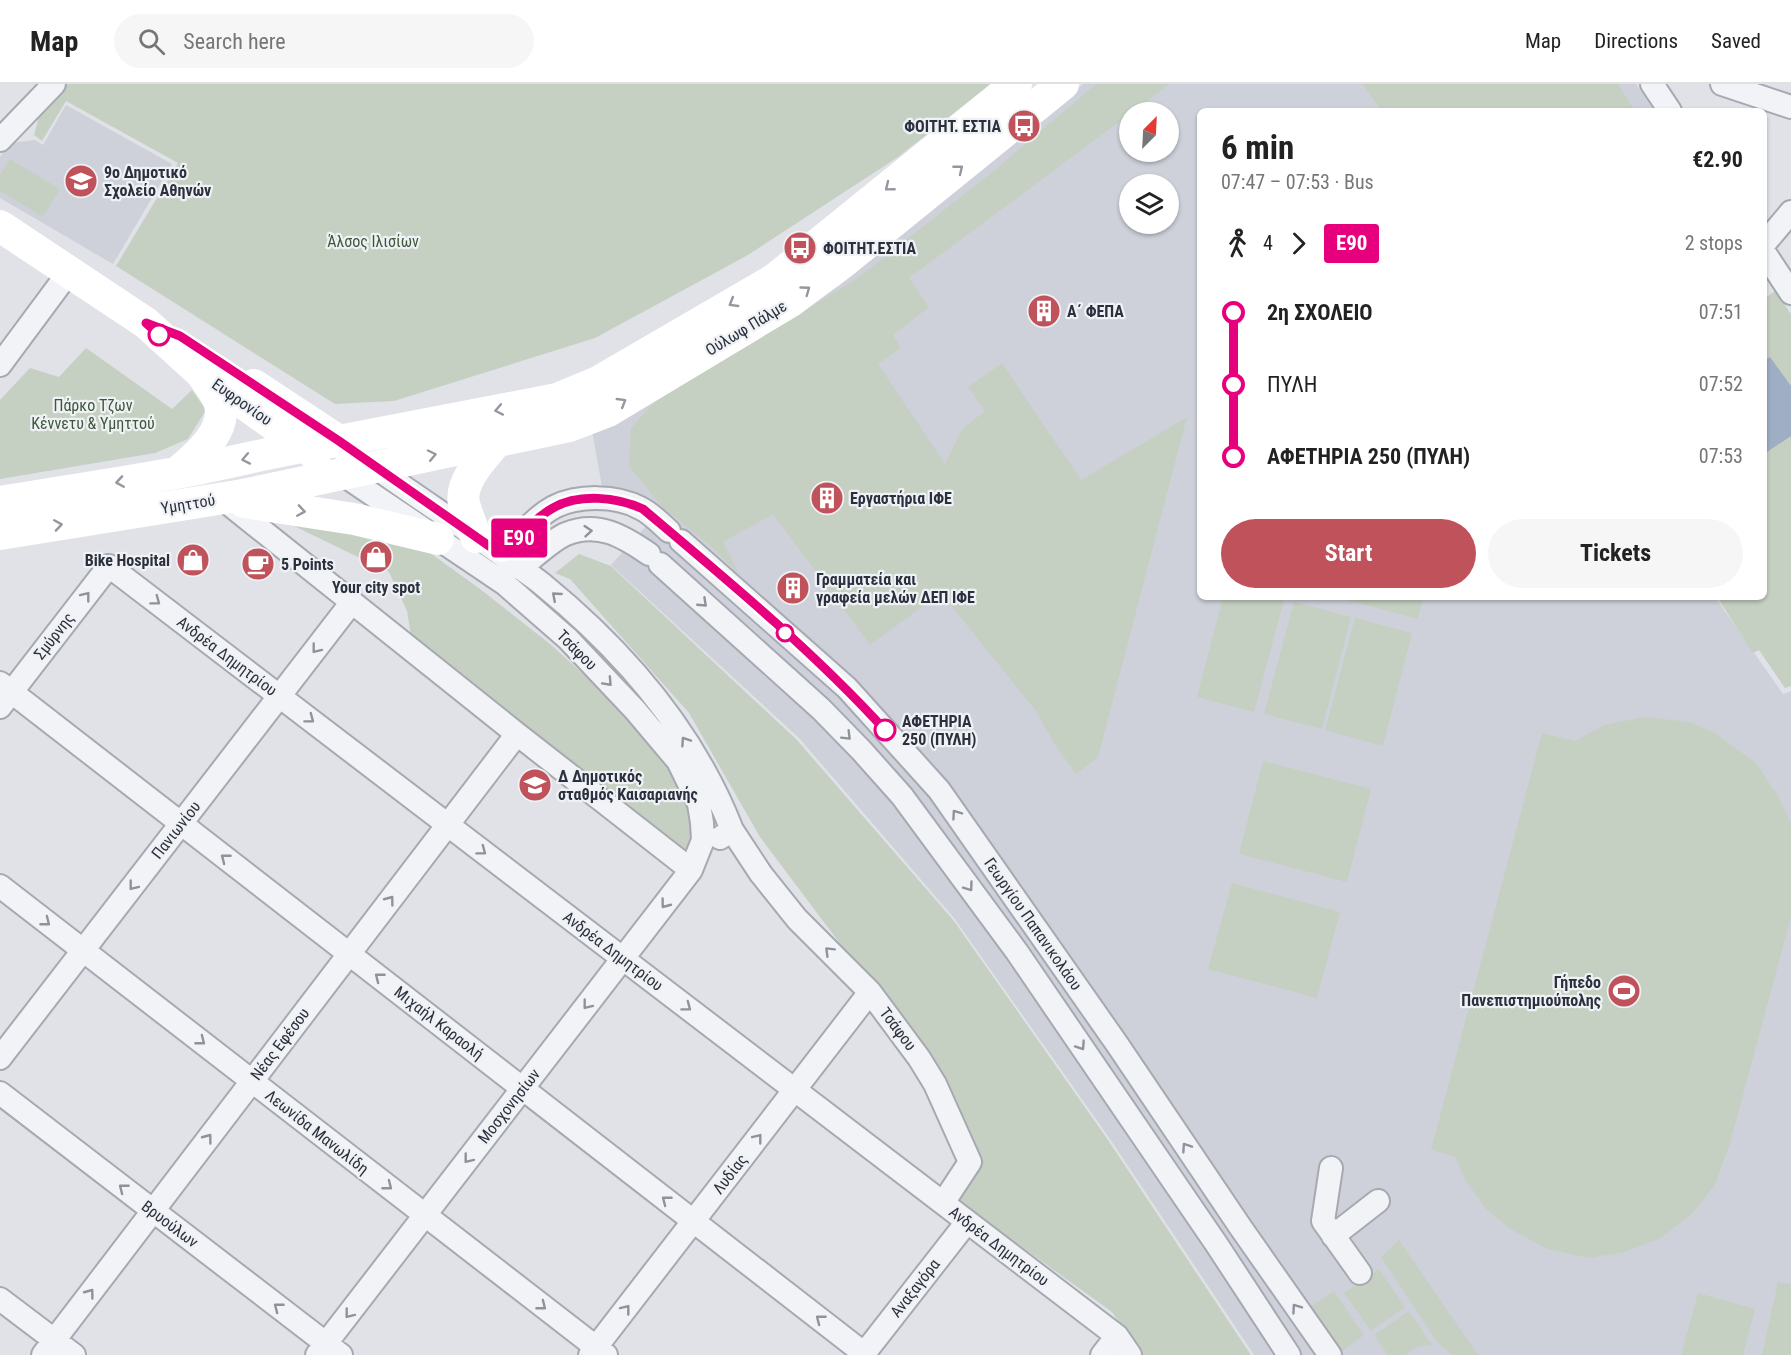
<!DOCTYPE html>
<html lang="en">
<head>
<meta charset="utf-8">
<style>
	body { margin:0; font-family:"Roboto Condensed",sans-serif; background:#f6f6f6; color:#222; height:100vh; display:flex; flex-direction:column; font-size:22px; white-space:nowrap }
	* { box-sizing:border-box; margin:0 }
	p { font-size:20px; color:#767676 }
	.icon { flex:none; width:33px; height:33px; fill:none; stroke:currentColor; stroke-width:2; stroke-linecap:round; stroke-linejoin:round }
	.map { position:relative; flex:1; overflow:hidden }
	.side { position:absolute; left:1197px; top:24px; width:570px; height:492px; display:flex; flex-direction:column; background:#fff; border-radius:9px; box-shadow:0 2px 4px #0004 }
	.side>* { flex:none }
	.badge { padding:0 12px; border-radius:4px; font-size:21px; line-height:39px }
	.needle { width:39px; rotate:24deg }
	.fabs { position:absolute; left:1119px; top:18px; display:grid; gap:12px }
	.fabs a { display:grid; place-items:center; width:60px; height:60px; border-radius:50%; background:#fff; box-shadow:0 2px 4px #0004; font-size:30px }
	.map>.badge { position:absolute; translate:-50% -50%; box-shadow:0 0 0 3px #fff }
	.legs { display:flex; align-items:center; gap:9px; height:66px; padding:0 24px; font-size:20px }
	.legs p { margin-inline-start:auto }
	.head { display:flex; align-items:center; justify-content:space-between; height:102px; padding:0 24px }
	h1 { font-size:33px; font-weight:700; line-height:45px }
	.primary-button { display:flex; gap:12px; margin-top:auto; padding:12px 24px }
	.primary-button a { flex:1; height:69px; border-radius:36px; background:#bf525a; color:#fff; font-size:24px; font-weight:700; line-height:69px; text-align:center }
	.primary-button a+a { background:#f6f6f6; color:#222 }
	ul { padding:0 24px; list-style:none }
	li { display:flex; align-items:center; gap:21px; height:72px; font-size:22px }
	li i { display:grid; place-items:center; width:9px; height:100%; margin:0 8px; background:currentColor }
	li i::after { content:''; width:15px; height:15px; margin:-8px; border:4px solid; border-radius:50%; background:#fff }
	li p { margin-inline-start:auto }
	li:first-child i { background:linear-gradient(#0000 50%,currentColor 0) }
	li:last-child i { background:linear-gradient(currentColor 50%,#0000 0) }
	header { display:flex; align-items:center; gap:36px; box-sizing:border-box; height:84px; padding:0 30px; background:#fff; border-bottom:2px solid #e0e0e0 }
	header strong { font-size:28px }
	nav { display:flex; gap:33px; margin-inline-start:auto; font-size:21px }
	.search { width:420px; height:54px; background:#f6f6f6; display:flex; align-items:center; gap:15px; box-sizing:border-box; padding:0 21px; border-radius:33px; color:#767676; font-size:22px }
	.map>svg:first-child { display:block }
	.built { fill:#ced1d9; fill-rule:evenodd }
	.green { fill:#c5d0c2 }
	.water { fill:#9faec4 }
	.lines { fill:none; stroke-linecap:round; stroke-linejoin:round }
	.street-casing { stroke:#a6a9b1; stroke-width:26 }
	.street { stroke:#f2f3f6; stroke-width:22 }
	.secondary { stroke:#fff; stroke-width:32 }
	.oneway { stroke:#94989e }
	.oneway2 { stroke:#8e929a }
	.line-1-casing { stroke:#fff; stroke-width:14 }
	.line-1 { stroke:#e6007e; stroke-width:9 }
	.stop-1-dot { fill:#fff; stroke:#e6007e; stroke-width:3 }
	.labels { text-anchor:middle; dominant-baseline:central; stroke-width:4.5; stroke-linejoin:round; paint-order:stroke }
	.poi-label { font-size:16px; font-weight:bold; fill:#2a303d; stroke:#eff1f5; text-anchor:start }
	.park-label { font-size:16px; fill:#3d5739; stroke:#eff1f5 }
	.street-label { font-size:16px; fill:#2a303d; stroke:#eff1f5 }
	.stop-label { font-size:16px; font-weight:bold; fill:#2a303d; stroke:#eff1f5; text-anchor:start }
</style>
</head>
<body>
<header>
<strong>Map</strong>
<div class="search"><svg class="icon" aria-label="search" viewBox="0 0 24 24"><circle cx="10" cy="10" r="6"/><path d="M15 15l6 6"/></svg>Search here</div>
<nav><a>Map</a><a>Directions</a><a>Saved</a></nav>
</header>
<div class="map">
<svg width="1791" height="1271" viewBox="0 0 1791 1271">
	<rect width="100%" height="100%" fill="#e0e2e7"/>
	<path class="built" d="M1083,0H1636L1654,27H1200V513H1715L1783,610L1791,607V1271H1254L1110,1055L954,834L799,654L611,481L647,441L605,420L592,346L839,202ZM1130,28H1168V68H1130ZM1130,100H1168V140H1130Z
		M66,21L172,80L113,180L0,114V73L10,59L35,56L43,61Z"/>
	<path class="green" d="M62,0H991L898,73L748,171L595,254L394,317L335,320L116,182L178,79L66,17L42,57L34,51L42,22Z
		M1096,0H1170L909,194L929,223L893,251L901,264L878,280L945,380L962,345L985,327L968,303L1002,279L1081,396L1187,333L1098,673L1076,690L1055,661L1036,627L941,509L870,561L773,430L723,458L739,490L706,458L662,423L629,382L631,344L660,312L855,196L990,90Z
		M1362,0H1618L1635,27H1382Z
		M10,75L60,105L43,133L0,107V91Z
		M1775,207L1791,230V602L1785,604L1759,566L1753,569L1717,513H1764V215Z
		M86,264L172,325L192,306L206,326L188,355L155,369L0,395V316L30,284L59,293Z
		M263,427L415,458L480,505L550,560L612,616L668,673L692,732L690,765L683,775L412,558L407,527L389,488Z
		M579,470L611,482L797,656L954,837L1108,1056L1251,1271H1141L1112,1228L954,1114L976,1077L932,982L760,753L689,629L570,495L555,489Z
		M1223,513H1273L1284,516L1254,628L1197,613Z
		M1335,513H1423L1418,535Z
		M1294,518L1351,533L1322,645L1264,630Z
		M1355,534L1412,549L1383,662L1325,646Z
		M1645,633L1689,638L1715,649L1756,679L1778,712L1791,739V833L1730,1059L1715,1101L1691,1131L1659,1155L1624,1168L1589,1174L1547,1165L1510,1145L1486,1125L1466,1097L1455,1073L1431,1066L1542,649L1575,657L1604,641Z
		M1263,677L1371,705L1347,798L1239,770Z
		M1232,799L1340,828L1317,914L1208,885Z
		M1399,1156L1478,1271H1452L1437,1258L1381,1173Z
		M1379,1185L1405,1223L1371,1247L1344,1209Z
		M1778,1198L1791,1200V1271H1762Z
		M1334,1207L1364,1251L1341,1268L1310,1223Z
		M1698,1209L1755,1225L1743,1271H1681Z
		M1409,1227L1432,1261L1419,1262L1405,1271H1388L1374,1251Z"/>
	<path class="water" d="M1770,273L1791,302V352L1764,370V277Z"/>
	<g class="lines">
		<g class="street-casing">
			<path id="street" d="M1652,0L1670,27
				M1722,0L1791,23
				M0,56L54,0
				M1764,160L1791,128
				M1764,168L1791,209
				M0,281L69,188
				M375,383C417,413 460,441 502,471C515,481 530,490 542,500C623,566 694,648 732,746
				M224,416L517,650L691,786
				M681,457L847,604L939,706L1117,960L1241,1144L1330,1271
				M502,471C517,455 534,434 554,423C578,411 616,411 640,424C651,429 660,439 669,447
				M660,480L821,625L861,666L902,712L1017,868L1217,1161L1289,1271
				M520,484C532,475 553,455 566,450C598,437 623,452 649,470
				M0,599L866,1271
				M0,623L109,482L1117,1252L1130,1271
				M720,754L732,746L761,790L797,835L870,908L919,974L935,1000L970,1078L943,1119
				M0,802L606,1271
				M0,974L352,518
				M0,1009L341,1271
				M1331,1084L1323,1137L1360,1189
				M1333,1152L1378,1117
				M0,1215L74,1271
				M43,1271L517,650
				M317,1271L691,786L703,756L702,739L699,720L678,677L635,626L568,555L505,500L342,390
				M590,1271L870,908
				M863,1271L967,1138
				M1102,1271L1117,1252"/>
		</g>
		<use href="#street" class="street"/>
		<path class="secondary" d="M0,142L146,239L201,289L315,370
			M254,301L348,363
			M178,388C197,372 229,346 219,317C215,308 209,300 203,292
			M0,418C60,408 121,399 182,388C234,378 286,364 339,357L557,315L598,298L775,195L1016,0
			M244,418L354,435L438,455
			M0,450L243,411L569,342L608,327L791,217L842,179L1063,0
			M476,453C472,442 467,431 464,420C459,397 484,373 497,357"/>
	</g>
	<defs><path id="oneway-chevron" d="M-2-3.5L2.5 0L-2 3.5" fill="none" stroke-width="1.6" stroke-linecap="round" stroke-linejoin="round" transform="scale(1.5)"/></defs>
	<g class="oneway">
		<use href="#oneway-chevron" transform="translate(959 85) rotate(-39)"/>
		<use href="#oneway-chevron" transform="translate(889 103) rotate(141)"/>
		<use href="#oneway-chevron" transform="translate(806 206) rotate(-36)"/>
		<use href="#oneway-chevron" transform="translate(733 219) rotate(149)"/>
		<use href="#oneway-chevron" transform="translate(622 318) rotate(-31)"/>
		<use href="#oneway-chevron" transform="translate(499 326) rotate(169)"/>
		<use href="#oneway-chevron" transform="translate(432 371) rotate(-12)"/>
		<use href="#oneway-chevron" transform="translate(246 375) rotate(169)"/>
		<use href="#oneway-chevron" transform="translate(120 398) rotate(171)"/>
		<use href="#oneway-chevron" transform="translate(301 427) rotate(9)"/>
		<use href="#oneway-chevron" transform="translate(58 441) rotate(-9)"/>
	</g>
	<g class="oneway2">
		<use href="#oneway-chevron" transform="translate(588 447) rotate(-5)"/>
		<use href="#oneway-chevron" transform="translate(86 512) rotate(-52)"/>
		<use href="#oneway-chevron" transform="translate(556 512) rotate(-139)"/>
		<use href="#oneway-chevron" transform="translate(156 517) rotate(37)"/>
		<use href="#oneway-chevron" transform="translate(703 519) rotate(43)"/>
		<use href="#oneway-chevron" transform="translate(316 565) rotate(128)"/>
		<use href="#oneway-chevron" transform="translate(608 598) rotate(47)"/>
		<use href="#oneway-chevron" transform="translate(310 635) rotate(37)"/>
		<use href="#oneway-chevron" transform="translate(847 652) rotate(45)"/>
		<use href="#oneway-chevron" transform="translate(685 657) rotate(-124)"/>
		<use href="#oneway-chevron" transform="translate(956 730) rotate(-125)"/>
		<use href="#oneway-chevron" transform="translate(482 767) rotate(37)"/>
		<use href="#oneway-chevron" transform="translate(225 774) rotate(-142)"/>
		<use href="#oneway-chevron" transform="translate(133 802) rotate(128)"/>
		<use href="#oneway-chevron" transform="translate(969 803) rotate(54)"/>
		<use href="#oneway-chevron" transform="translate(390 816) rotate(-53)"/>
		<use href="#oneway-chevron" transform="translate(665 820) rotate(127)"/>
		<use href="#oneway-chevron" transform="translate(46 838) rotate(38)"/>
		<use href="#oneway-chevron" transform="translate(829 867) rotate(-135)"/>
		<use href="#oneway-chevron" transform="translate(379 893) rotate(-142)"/>
		<use href="#oneway-chevron" transform="translate(587 921) rotate(128)"/>
		<use href="#oneway-chevron" transform="translate(687 923) rotate(37)"/>
		<use href="#oneway-chevron" transform="translate(201 957) rotate(38)"/>
		<use href="#oneway-chevron" transform="translate(1081 962) rotate(56)"/>
		<use href="#oneway-chevron" transform="translate(208 1054) rotate(-53)"/>
		<use href="#oneway-chevron" transform="translate(758 1054) rotate(-52)"/>
		<use href="#oneway-chevron" transform="translate(1186 1063) rotate(-124)"/>
		<use href="#oneway-chevron" transform="translate(468 1075) rotate(128)"/>
		<use href="#oneway-chevron" transform="translate(388 1102) rotate(38)"/>
		<use href="#oneway-chevron" transform="translate(123 1104) rotate(-142)"/>
		<use href="#oneway-chevron" transform="translate(666 1116) rotate(-142)"/>
		<use href="#oneway-chevron" transform="translate(90 1209) rotate(-53)"/>
		<use href="#oneway-chevron" transform="translate(542 1222) rotate(38)"/>
		<use href="#oneway-chevron" transform="translate(278 1223) rotate(-142)"/>
		<use href="#oneway-chevron" transform="translate(1296 1224) rotate(-125)"/>
		<use href="#oneway-chevron" transform="translate(626 1225) rotate(-52)"/>
		<use href="#oneway-chevron" transform="translate(349 1230) rotate(128)"/>
		<use href="#oneway-chevron" transform="translate(820 1235) rotate(-142)"/>
	</g>
	<g class="lines">
		<g class="line-1-casing">
			<path id="line-1" d="M159,251L146,239L180,252L339,357L502,471C517,455 533,435 553,424C579,409 617,413 643,425C726,495 811,565 885,646"/>
		</g>
		<use href="#line-1" class="line-1"/>
	</g>
	<defs>
		<g id="bus-disc" transform="scale(1.725)"><circle r="9.5" fill="#bf525a" stroke="#eff1f5"/><path d="M-5-6H5V4H4V6H2V4H-2V6H-4V4H-5ZM-3.5-4V0h7V-4ZM-3.5 1.2v1.5H-2V1.2ZM2 1.2v1.5H3.5V1.2Z" fill="#fff"/></g>
		<g id="school-disc" transform="scale(1.725)"><circle r="9.5" fill="#bf525a" stroke="#eff1f5"/><path d="M0-5L7-2L0 1L-7-2ZM-4 1L0 2.5L4 1V4Q0 6-4 4Z" fill="#fff"/></g>
		<g id="building-disc" transform="scale(1.725)"><circle r="9.5" fill="#bf525a" stroke="#eff1f5"/><path d="M-4-6H4V6H1V3H-1V6H-4ZM-2.5-4.3h1.7v1.8h-1.7ZM.8-4.3h1.7v1.8H.8ZM-2.5-1h1.7V.8h-1.7ZM.8-1h1.7V.8H.8Z" fill="#fff"/></g>
		<g id="shop-disc" transform="scale(1.725)"><circle r="9.5" fill="#bf525a" stroke="#eff1f5"/><path d="M-5-2.5h2.3a2.7 3.5 0 0 1 5.4 0H5L5.5 6h-11ZM-1.5-2.5h3a1.5 2.3 0 0 0-3 0Z" fill="#fff"/></g>
		<g id="cafe-disc" transform="scale(1.725)"><circle r="9.5" fill="#bf525a" stroke="#eff1f5"/><path d="M-5.5-4.5H6V0H3Q3 3.5 0 3.5H-2.5Q-5.5 3.5-5.5 0ZM3-3.2v2h1.7v-2ZM-6 4.5H4V6H-6Z" fill="#fff"/></g>
		<g id="stadium-disc" transform="scale(1.725)"><circle r="9.5" fill="#bf525a" stroke="#eff1f5"/><path d="M0-5a6.5 5 0 1 0 0 10a6.5 5 0 1 0 0-10ZM-3.5-1.8h7v3.6h-7Z" fill="#fff"/></g>
	</defs>
	<g fill-rule="evenodd">
		<use href="#bus-disc" x="1024" y="42"/>
		<use href="#school-disc" x="81" y="97"/>
		<use href="#bus-disc" x="800" y="164"/>
		<use href="#building-disc" x="1044" y="227"/>
		<use href="#building-disc" x="827" y="414"/>
		<use href="#shop-disc" x="376" y="473"/>
		<use href="#shop-disc" x="193" y="476"/>
		<use href="#cafe-disc" x="258" y="480"/>
		<use href="#building-disc" x="793" y="504"/>
		<use href="#school-disc" x="535" y="701"/>
		<use href="#stadium-disc" x="1624" y="907"/>
	</g>
	<g class="stop-1-dot">
		<circle cx="159" cy="251" r="10"/>
		<circle cx="785" cy="549" r="8"/>
		<circle cx="885" cy="646" r="10"/>
	</g>
	<g class="labels">
		<g class="poi-label">
			<text x="1001" y="42" text-anchor="end">ΦΟΙΤΗΤ. ΕΣΤΙΑ</text>
			<text x="104" y="88">9ο Δημοτικό<tspan x="104" dy="18">Σχολείο Αθηνών</tspan></text>
			<text x="823" y="164">ΦΟΙΤΗΤ.ΕΣΤΙΑ</text>
			<text x="1067" y="227">Α΄ ΦΕΠΑ</text>
			<text x="850" y="414">Εργαστήρια ΙΦΕ</text>
			<text x="170" y="476" text-anchor="end">Bike Hospital</text>
			<text x="281" y="480">5 Points</text>
			<text x="816" y="495">Γραμματεία και<tspan x="816" dy="18">γραφεία μελών ΔΕΠ ΙΦΕ</tspan></text>
			<text x="376" y="503" text-anchor="middle">Your city spot</text>
			<text x="558" y="692">Δ Δημοτικός<tspan x="558" dy="18">σταθμός Καισαριανής</tspan></text>
			<text x="1601" y="898" text-anchor="end">Γήπεδο<tspan x="1601" dy="18">Πανεπιστημιούπολης</tspan></text>
		</g>
		<g class="park-label">
			<text x="373" y="157">Άλσος Ιλισίων</text>
			<text x="93" y="321">Πάρκο Τζων<tspan x="93" dy="18">Κέννετυ &amp; Υμηττού</tspan></text>
		</g>
		<g class="street-label">
			<text transform="translate(746 244) rotate(-31)">Ούλωφ Πάλμε</text>
			<text transform="translate(242 318) rotate(35)">Ευφρονίου</text>
			<text transform="translate(188 420) rotate(-9)">Υμηττού</text>
			<text transform="translate(54 552) rotate(-52)">Σμύρνης</text>
			<text transform="translate(577 566) rotate(45)">Τσάφου</text>
			<text transform="translate(227 572) rotate(37)">Ανδρέα Δημητρίου</text>
			<text transform="translate(176 746) rotate(-52)">Πανιωνίου</text>
			<text transform="translate(1033 840) rotate(55)">Γεωργίου Παπανικολάου</text>
			<text transform="translate(613 867) rotate(37)">Ανδρέα Δημητρίου</text>
			<text transform="translate(439 939) rotate(38)">Μιχαήλ Καραολή</text>
			<text transform="translate(898 945) rotate(53)">Τσάφου</text>
			<text transform="translate(280 960) rotate(-53)">Νέας Εφέσου</text>
			<text transform="translate(509 1022) rotate(-52)">Μοσχονησίων</text>
			<text transform="translate(317 1048) rotate(38)">Λεωνίδα Μανωλίδη</text>
			<text transform="translate(730 1090) rotate(-52)">Λυδίας</text>
			<text transform="translate(170 1140) rotate(37)">Βρυούλων</text>
			<text transform="translate(999 1162) rotate(37)">Ανδρέα Δημητρίου</text>
			<text transform="translate(915 1204) rotate(-52)">Αναξαγόρα</text>
		</g>
		<g class="stop-label">
			<text x="902" y="637">ΑΦΕΤΗΡΙΑ<tspan x="902" dy="18">250 (ΠΥΛΗ)</tspan></text>
		</g>
	</g>
</svg>
<div class="fabs">
<a><svg class="needle" viewBox="-14 -14 28 28"><path d="M0-13l5 13h-10z" fill="#e53935"/><path d="M0 13l5-13h-10z" fill="#767676"/></svg></a>
<a><svg class="icon" aria-label="layers" viewBox="0 0 24 24"><path d="M12 4l9 5-9 5-9-5zM3 14l9 5 9-5"/></svg></a>
</div>
<b class="badge" style="left:519px;top:454px;background:#e6007e;color:#fff">Ε90</b>
<section class="side">
<div class="head"><div><h1>6 min</h1><p>07:47 – 07:53 · Bus</p></div><b>€2.90</b></div>
<div class="legs"><svg class="icon" aria-label="walk" viewBox="0 0 24 24"><circle cx="13" cy="4" r="2"/><path d="M13 8l-2 6 4 7M11 14l-3 7M7 12l3-4h3l4 4"/></svg>4<svg class="icon" aria-label="forward" viewBox="0 0 24 24"><path d="M9 5l7 7-7 7"/></svg><b class="badge" style="background:#e6007e;color:#fff">Ε90</b><p>2 stops</p></div>
<ul>
<li><i style="color:#e6007e"></i><b>2η ΣΧΟΛΕΙΟ</b><p>07:51</p></li>
<li><i style="color:#e6007e"></i><span>ΠΥΛΗ</span><p>07:52</p></li>
<li><i style="color:#e6007e"></i><b>ΑΦΕΤΗΡΙΑ 250 (ΠΥΛΗ)</b><p>07:53</p></li>
</ul>
<div class="primary-button"><a>Start</a><a>Tickets</a></div>
</section>
</div>
</body>
</html>
